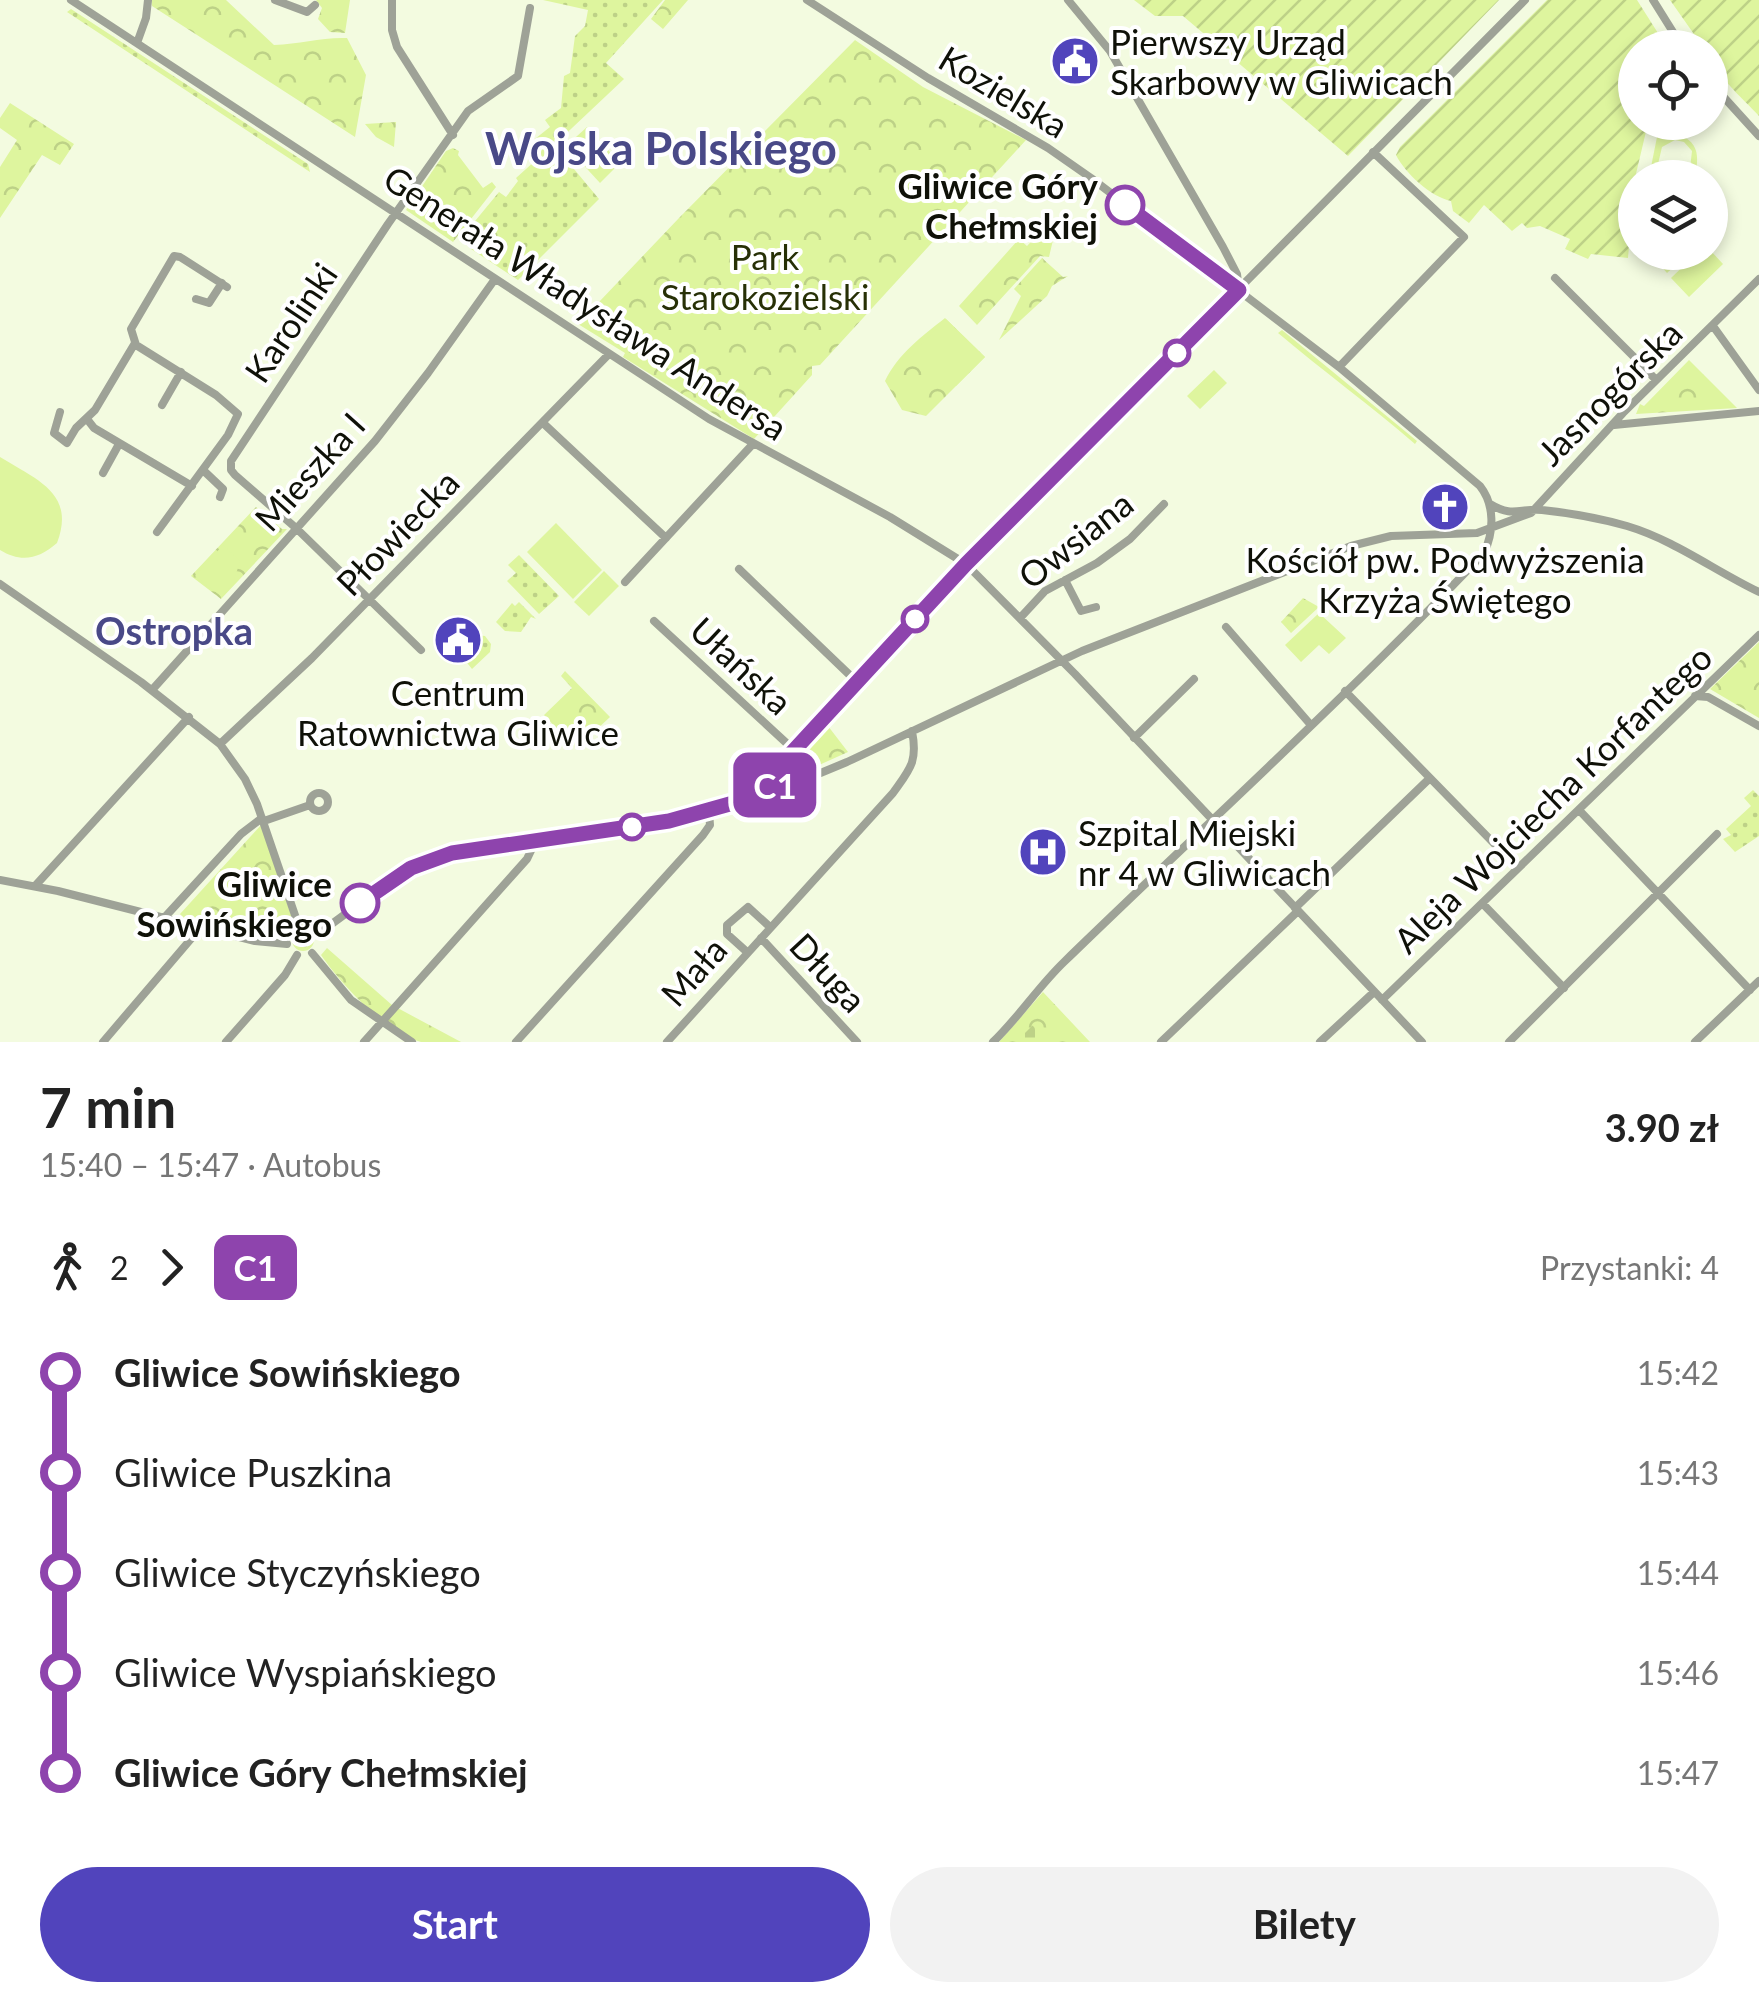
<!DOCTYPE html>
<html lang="pl">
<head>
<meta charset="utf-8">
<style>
	body { margin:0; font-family:Lato,sans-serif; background:#f2f2f2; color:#222; height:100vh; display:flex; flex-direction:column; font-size:38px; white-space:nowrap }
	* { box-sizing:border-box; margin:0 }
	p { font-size:32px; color:#767676 }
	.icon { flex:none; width:55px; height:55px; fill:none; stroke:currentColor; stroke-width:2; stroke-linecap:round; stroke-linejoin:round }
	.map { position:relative; height:1042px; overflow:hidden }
	.details { display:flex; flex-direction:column; background:#fff; flex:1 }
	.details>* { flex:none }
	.badge { padding:0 20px; border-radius:15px; font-size:35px; line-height:65px }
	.buttons { position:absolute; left:1618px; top:30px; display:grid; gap:20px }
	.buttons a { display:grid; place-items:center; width:110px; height:110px; border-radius:50%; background:#fff; box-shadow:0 5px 15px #0003; font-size:50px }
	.map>.badge { position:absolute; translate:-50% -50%; box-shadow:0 0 0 5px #fff }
	.legs { display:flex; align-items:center; gap:15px; height:110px; padding:0 40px; font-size:32px }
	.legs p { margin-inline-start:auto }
	.head { display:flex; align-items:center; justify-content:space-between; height:170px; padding:0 40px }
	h1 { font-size:55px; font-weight:700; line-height:75px }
	.cta { display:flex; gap:20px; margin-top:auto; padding:20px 40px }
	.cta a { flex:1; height:115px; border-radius:60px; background:#5144bc; color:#fff; font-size:40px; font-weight:700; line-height:115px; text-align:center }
	.cta a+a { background:#f2f2f2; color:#222 }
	ul { padding:0 40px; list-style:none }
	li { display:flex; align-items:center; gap:35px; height:100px; font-size:38px }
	li i { display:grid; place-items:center; width:15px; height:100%; margin:0 12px; background:currentColor }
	li i::after { content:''; width:25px; height:25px; margin:-12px; border:8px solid; border-radius:50%; background:#fff }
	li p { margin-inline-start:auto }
	li:first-child i { background:linear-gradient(#0000 50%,currentColor 0) }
	li:last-child i { background:linear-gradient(currentColor 50%,#0000 0) }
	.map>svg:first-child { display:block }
	.grass { fill:url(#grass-dots) }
	.forest { fill:url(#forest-crowns) }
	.cemetery { fill:url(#cemetery-stones) }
	.garden { fill:url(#garden-furrows) }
	.pitch { fill:#def59e }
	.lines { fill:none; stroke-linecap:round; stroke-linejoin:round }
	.minor { stroke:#9ea297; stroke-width:8 }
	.line-1-casing { stroke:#fff; stroke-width:22 }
	.line-1 { stroke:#8e44ad; stroke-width:15 }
	.stop-1-dot { fill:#fff; stroke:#8e44ad; stroke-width:5 }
	.labels { text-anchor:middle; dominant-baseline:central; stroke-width:8; stroke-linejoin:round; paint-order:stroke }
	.poi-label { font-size:35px; fill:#0f1108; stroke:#fff; text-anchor:start }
	.street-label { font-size:35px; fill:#0f1108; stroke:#fff }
	.stop-label { font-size:35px; font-weight:bold; fill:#0f1108; stroke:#fff; text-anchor:end }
	.park-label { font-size:35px; fill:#273006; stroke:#fff }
	.neighbourhood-label { font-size:38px; font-weight:bold; fill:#494987; stroke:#fff }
	.district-label { font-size:45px; font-weight:bold; fill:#494987; stroke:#fff }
</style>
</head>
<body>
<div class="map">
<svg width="1759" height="1042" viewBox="0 0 1759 1042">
	<defs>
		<pattern id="grass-dots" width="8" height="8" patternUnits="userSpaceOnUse" patternTransform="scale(2.5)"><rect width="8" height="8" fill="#def59e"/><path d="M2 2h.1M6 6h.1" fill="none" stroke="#bdd187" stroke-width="1.8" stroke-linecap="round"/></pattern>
		<pattern id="forest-crowns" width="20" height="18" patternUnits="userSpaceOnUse" patternTransform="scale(2.5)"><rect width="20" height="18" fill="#def59e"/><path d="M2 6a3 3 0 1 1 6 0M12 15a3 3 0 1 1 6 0" fill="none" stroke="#bdd187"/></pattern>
		<pattern id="cemetery-stones" width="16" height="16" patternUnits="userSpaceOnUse" patternTransform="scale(2.5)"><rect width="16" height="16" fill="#def59e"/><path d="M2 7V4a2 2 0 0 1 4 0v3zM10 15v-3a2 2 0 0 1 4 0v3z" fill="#bdd187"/></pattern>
		<pattern id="garden-furrows" width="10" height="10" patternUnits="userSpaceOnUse" patternTransform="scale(2.5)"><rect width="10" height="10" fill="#def59e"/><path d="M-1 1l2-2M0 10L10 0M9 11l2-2" fill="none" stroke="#bdd187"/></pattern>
	</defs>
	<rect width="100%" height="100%" fill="#f3fbe0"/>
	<path class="grass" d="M543,0H663L606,63L624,79L554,145L599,199L518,280L471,249L474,237L466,232L499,192L506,197L518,181L516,178L536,160L526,146L550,127L545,120L561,108L564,76L570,73L575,36L585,26L588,10Z
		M71,9L308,164L310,172L67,12Z
		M519,555L559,596L539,614L507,581L516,573L508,565Z
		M519,602L536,619L531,617L521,632L505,631L496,622L512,603L515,606Z
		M478,635L485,636L491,644L490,652L472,669L460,654Z
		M1753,790L1759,796V836L1735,852L1723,839L1731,835L1726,829L1751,806L1744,798Z
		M292 940a11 11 0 1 1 22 0a11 11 0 1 1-22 0Z"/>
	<path class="forest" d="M151,0H226L274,45C300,44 322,37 347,38L366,75L355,137L152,6Z
		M316,0H350L345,33L330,32L318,19L322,8Z
		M665,0H688L663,29L651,19Z
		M855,40L923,87L1026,140L820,365L812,366V375L754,439L623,357L625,353L578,324L679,218Z
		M10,103L74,144L60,165L42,155L0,218V167L17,140L0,128V118Z
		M396,122L394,147L376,137L365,124Z
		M453,148L459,151L458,155L483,188L492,182L496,187L453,242L406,210L446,151Z
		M1042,230L1053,240L1049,257L1040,256L977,325L959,306L1019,239L1027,246Z
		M1042,258L1063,277L1068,276L1052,286L1047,296L999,340L1021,296L1014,289Z
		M945,318L985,357L926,416L902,410L885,381C898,354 922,336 945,318Z
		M1282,330L1417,441L1415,444C1370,405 1323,371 1278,333Z
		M1689,360L1737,408L1636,414L1640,404L1644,406Z
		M256,507L282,529H287L221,599L191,576Z
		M1303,598L1319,607L1291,633L1281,622Z
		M1759,642V718L1710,689Z
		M565,671L610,717L576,749L544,715L572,688L561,676Z
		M828,726L848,752L788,779L784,774Z
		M261,825L294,924C266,950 217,926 183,918L180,914Z
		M327,948L392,1005L461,1042C449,1042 433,1042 421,1042C386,1033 341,984 321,955Z
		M1043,992L1090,1042H999Z"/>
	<path class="cemetery" d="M1038,1023L1059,1042H1016L1034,1024Z"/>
	<path class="garden" d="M1134,0H1499L1348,156L1183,16H1155Z
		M1547,0H1637L1663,41L1662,47L1635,48V122L1648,123L1635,178L1628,258L1591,254L1588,259L1565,249L1570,239L1540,226L1527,228L1522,223L1512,231L1484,205L1469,223L1453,211L1451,201C1431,197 1405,173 1396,155L1400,147Z
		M1670,0H1759V116C1743,98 1710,72 1710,48L1703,47Z"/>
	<path class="pitch" d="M1660,122L1665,123L1662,139L1680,135C1701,144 1698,159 1695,177H1689L1692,151L1684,142L1675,140L1662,147L1655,177H1649Z
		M587,127L620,163L600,183L566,146Z
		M1710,250L1723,264L1689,297L1671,278L1697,253Z
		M1656,253V252L1689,253L1667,273L1652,256Z
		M946,319L985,357L956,386L918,348Z
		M1214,370L1227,383L1200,409L1187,396Z
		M0,457C37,480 76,493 57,543C39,559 21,563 0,550Z
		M556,523L602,570L573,599L527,552Z
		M223,545L240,561L233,584L222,597L195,576Z
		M604,571L619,586L589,616L574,602Z
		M1319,613L1346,638L1329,654L1319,645L1301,662L1285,645Z"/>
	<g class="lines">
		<path class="minor" d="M71,0L709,419L890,517L966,564L1075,674L1422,1042
			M275,0L307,12L315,5
			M392,0V30L397,47L453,135
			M807,0L928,78L1048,148L1091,178L1339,367L1480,486C1495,505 1494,532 1484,553C1349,695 1204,826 1064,962C1038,987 1019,1017 993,1042
			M1068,0L1110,51L1223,247L1237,274L1239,290
			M1653,0L1683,48
			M137,43L146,18L148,0
			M1710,82L1759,136
			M1555,278L1634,357
			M196,299L209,303L222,283
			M1713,326L1759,390
			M1643,366L1656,380
			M1339,367L1464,237L1373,152
			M162,405L181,372
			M60,412L54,433L67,443L76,428L95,410L135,343
			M87,419L94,428L192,486
			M543,423L666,538
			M1614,425L1759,411
			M204,471L223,489L220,497
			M103,473L119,444
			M1490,504C1513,518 1519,508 1542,510C1570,513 1599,518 1627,526C1674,540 1715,571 1759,592
			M157,532L228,435L238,414L216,395L136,345L131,329L174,256L180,257L227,287
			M739,569L857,682
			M1065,580L1081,611L1096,607
			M625,582L752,445
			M0,584L141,682L220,744L245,779L257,804L298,924
			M1020,618L1045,591L1097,563L1130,539L1164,504
			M654,621L794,750
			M1226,627L1310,724
			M421,650L296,528L235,475L231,470V461L388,224L468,111L518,76L530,8
			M152,690L375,441L428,373L495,279
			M1345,691L1518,868
			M1695,696L1708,697L1759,726
			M1134,738L1194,679
			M220,744L312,658L609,354
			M777,791L775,777L781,764L966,564L1525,0
			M310 802a9 9 0 1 1 18 0a9 9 0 1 1-18 0Z
			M1579,810L1750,990
			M264,821L310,805
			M0,880L58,891L255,941L287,944
			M35,886L189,717
			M1483,904L1564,988
			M1295,908L1430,778
			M164,918L241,834L262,818
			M318,934L393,879L426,861L472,848L669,821L777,791L847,762L1082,651L1351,546L1391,536L1477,533L1531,513L1623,413L1759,279
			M761,938L857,1042
			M747,952L727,934V925L748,907L770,927
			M312,953L351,1000L412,1042
			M1382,1000L1759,635
			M103,1042L202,926
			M226,1042L285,975L297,955
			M364,1042L527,859L536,840
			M516,1042L703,835L710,825L709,812
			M667,1042L893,793C910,769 918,762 912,731
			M1161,1042L1298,911
			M1320,1042L1374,992
			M1509,1042L1717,834
			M1695,1042L1759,981"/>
	</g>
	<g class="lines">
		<g class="line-1-casing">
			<path id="line-1" d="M360,903L411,868L452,853L669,821L776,791V773L785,760L966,564L1239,290L1125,205"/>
		</g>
		<use href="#line-1" class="line-1"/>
	</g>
	<defs>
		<g id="civic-disc" transform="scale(2.5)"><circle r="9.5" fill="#5144bc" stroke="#fff"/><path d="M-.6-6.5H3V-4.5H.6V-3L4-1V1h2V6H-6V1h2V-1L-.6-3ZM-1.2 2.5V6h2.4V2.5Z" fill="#fff"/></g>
		<g id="church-disc" transform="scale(2.5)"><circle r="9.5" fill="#5144bc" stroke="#fff"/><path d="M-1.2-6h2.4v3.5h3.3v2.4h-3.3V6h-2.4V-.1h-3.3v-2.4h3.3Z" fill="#fff"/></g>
		<g id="hospital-disc" transform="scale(2.5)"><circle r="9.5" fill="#5144bc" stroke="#fff"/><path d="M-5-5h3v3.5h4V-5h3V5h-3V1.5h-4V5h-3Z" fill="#fff"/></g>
	</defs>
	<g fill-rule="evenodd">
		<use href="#civic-disc" x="1075" y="61"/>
		<use href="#church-disc" x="1445" y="507"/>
		<use href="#civic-disc" x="458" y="640"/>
		<use href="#hospital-disc" x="1043" y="852"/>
	</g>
	<g class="stop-1-dot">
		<circle cx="1125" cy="205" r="18"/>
		<circle cx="1177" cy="353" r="12"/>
		<circle cx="915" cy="619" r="12"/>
		<circle cx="632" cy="827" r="12"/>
		<circle cx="360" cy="903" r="18"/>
	</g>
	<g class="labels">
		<g class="poi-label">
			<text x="1110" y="41">Pierwszy Urząd<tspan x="1110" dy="40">Skarbowy w Gliwicach</tspan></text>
			<text x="1445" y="559" text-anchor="middle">Kościół pw. Podwyższenia<tspan x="1445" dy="40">Krzyża Świętego</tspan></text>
			<text x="458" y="692" text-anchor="middle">Centrum<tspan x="458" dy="40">Ratownictwa Gliwice</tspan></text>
			<text x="1078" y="832">Szpital Miejski<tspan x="1078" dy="40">nr 4 w Gliwicach</tspan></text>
		</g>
		<g class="street-label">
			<text transform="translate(1004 91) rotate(31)">Kozielska</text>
			<text transform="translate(586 302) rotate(33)">Generała Władysława Andersa</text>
			<text transform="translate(290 322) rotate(-56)">Karolinki</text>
			<text transform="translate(1609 392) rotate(-45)">Jasnogórska</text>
			<text transform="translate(309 471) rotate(-48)">Mieszka I</text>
			<text transform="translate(397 532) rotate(-46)">Płowiecka</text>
			<text transform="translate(1075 539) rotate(-38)">Owsiana</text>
			<text transform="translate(742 665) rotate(43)">Ułańska</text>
			<text transform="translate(1552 798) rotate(-44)">Aleja Wojciecha Korfantego</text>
			<text transform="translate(693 971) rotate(-48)">Mała</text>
			<text transform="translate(829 972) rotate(47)">Długa</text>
		</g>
		<g class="stop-label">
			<text x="1098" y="185">Gliwice Góry<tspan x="1098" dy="40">Chełmskiej</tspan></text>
			<text x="332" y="883">Gliwice<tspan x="332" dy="40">Sowińskiego</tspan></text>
		</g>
		<g class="park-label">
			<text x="765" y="256">Park<tspan x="765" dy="40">Starokozielski</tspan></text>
		</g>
		<g class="neighbourhood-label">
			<text x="174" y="630">Ostropka</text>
		</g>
		<g class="district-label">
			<text x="661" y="148">Wojska Polskiego</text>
		</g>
	</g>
</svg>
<div class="buttons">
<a><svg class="icon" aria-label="locate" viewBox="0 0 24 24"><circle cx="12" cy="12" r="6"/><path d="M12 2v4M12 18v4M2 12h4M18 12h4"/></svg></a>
<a><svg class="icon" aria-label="layers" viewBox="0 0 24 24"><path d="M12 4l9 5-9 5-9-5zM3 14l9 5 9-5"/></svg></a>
</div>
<b class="badge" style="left:775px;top:785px;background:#8e44ad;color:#fff">C1</b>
</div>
<section class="details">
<div class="head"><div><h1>7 min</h1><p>15:40 – 15:47 · Autobus</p></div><b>3.90 zł</b></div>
<div class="legs"><svg class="icon" aria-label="walk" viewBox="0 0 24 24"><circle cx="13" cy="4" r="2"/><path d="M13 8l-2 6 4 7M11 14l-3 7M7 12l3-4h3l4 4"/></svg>2<svg class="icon" aria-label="forward" viewBox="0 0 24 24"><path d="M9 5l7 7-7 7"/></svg><b class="badge" style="background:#8e44ad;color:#fff">C1</b><p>Przystanki: 4</p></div>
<ul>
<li><i style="color:#8e44ad"></i><b>Gliwice Sowińskiego</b><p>15:42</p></li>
<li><i style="color:#8e44ad"></i><span>Gliwice Puszkina</span><p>15:43</p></li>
<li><i style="color:#8e44ad"></i><span>Gliwice Styczyńskiego</span><p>15:44</p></li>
<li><i style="color:#8e44ad"></i><span>Gliwice Wyspiańskiego</span><p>15:46</p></li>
<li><i style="color:#8e44ad"></i><b>Gliwice Góry Chełmskiej</b><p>15:47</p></li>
</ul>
<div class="cta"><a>Start</a><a>Bilety</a></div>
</section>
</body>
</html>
